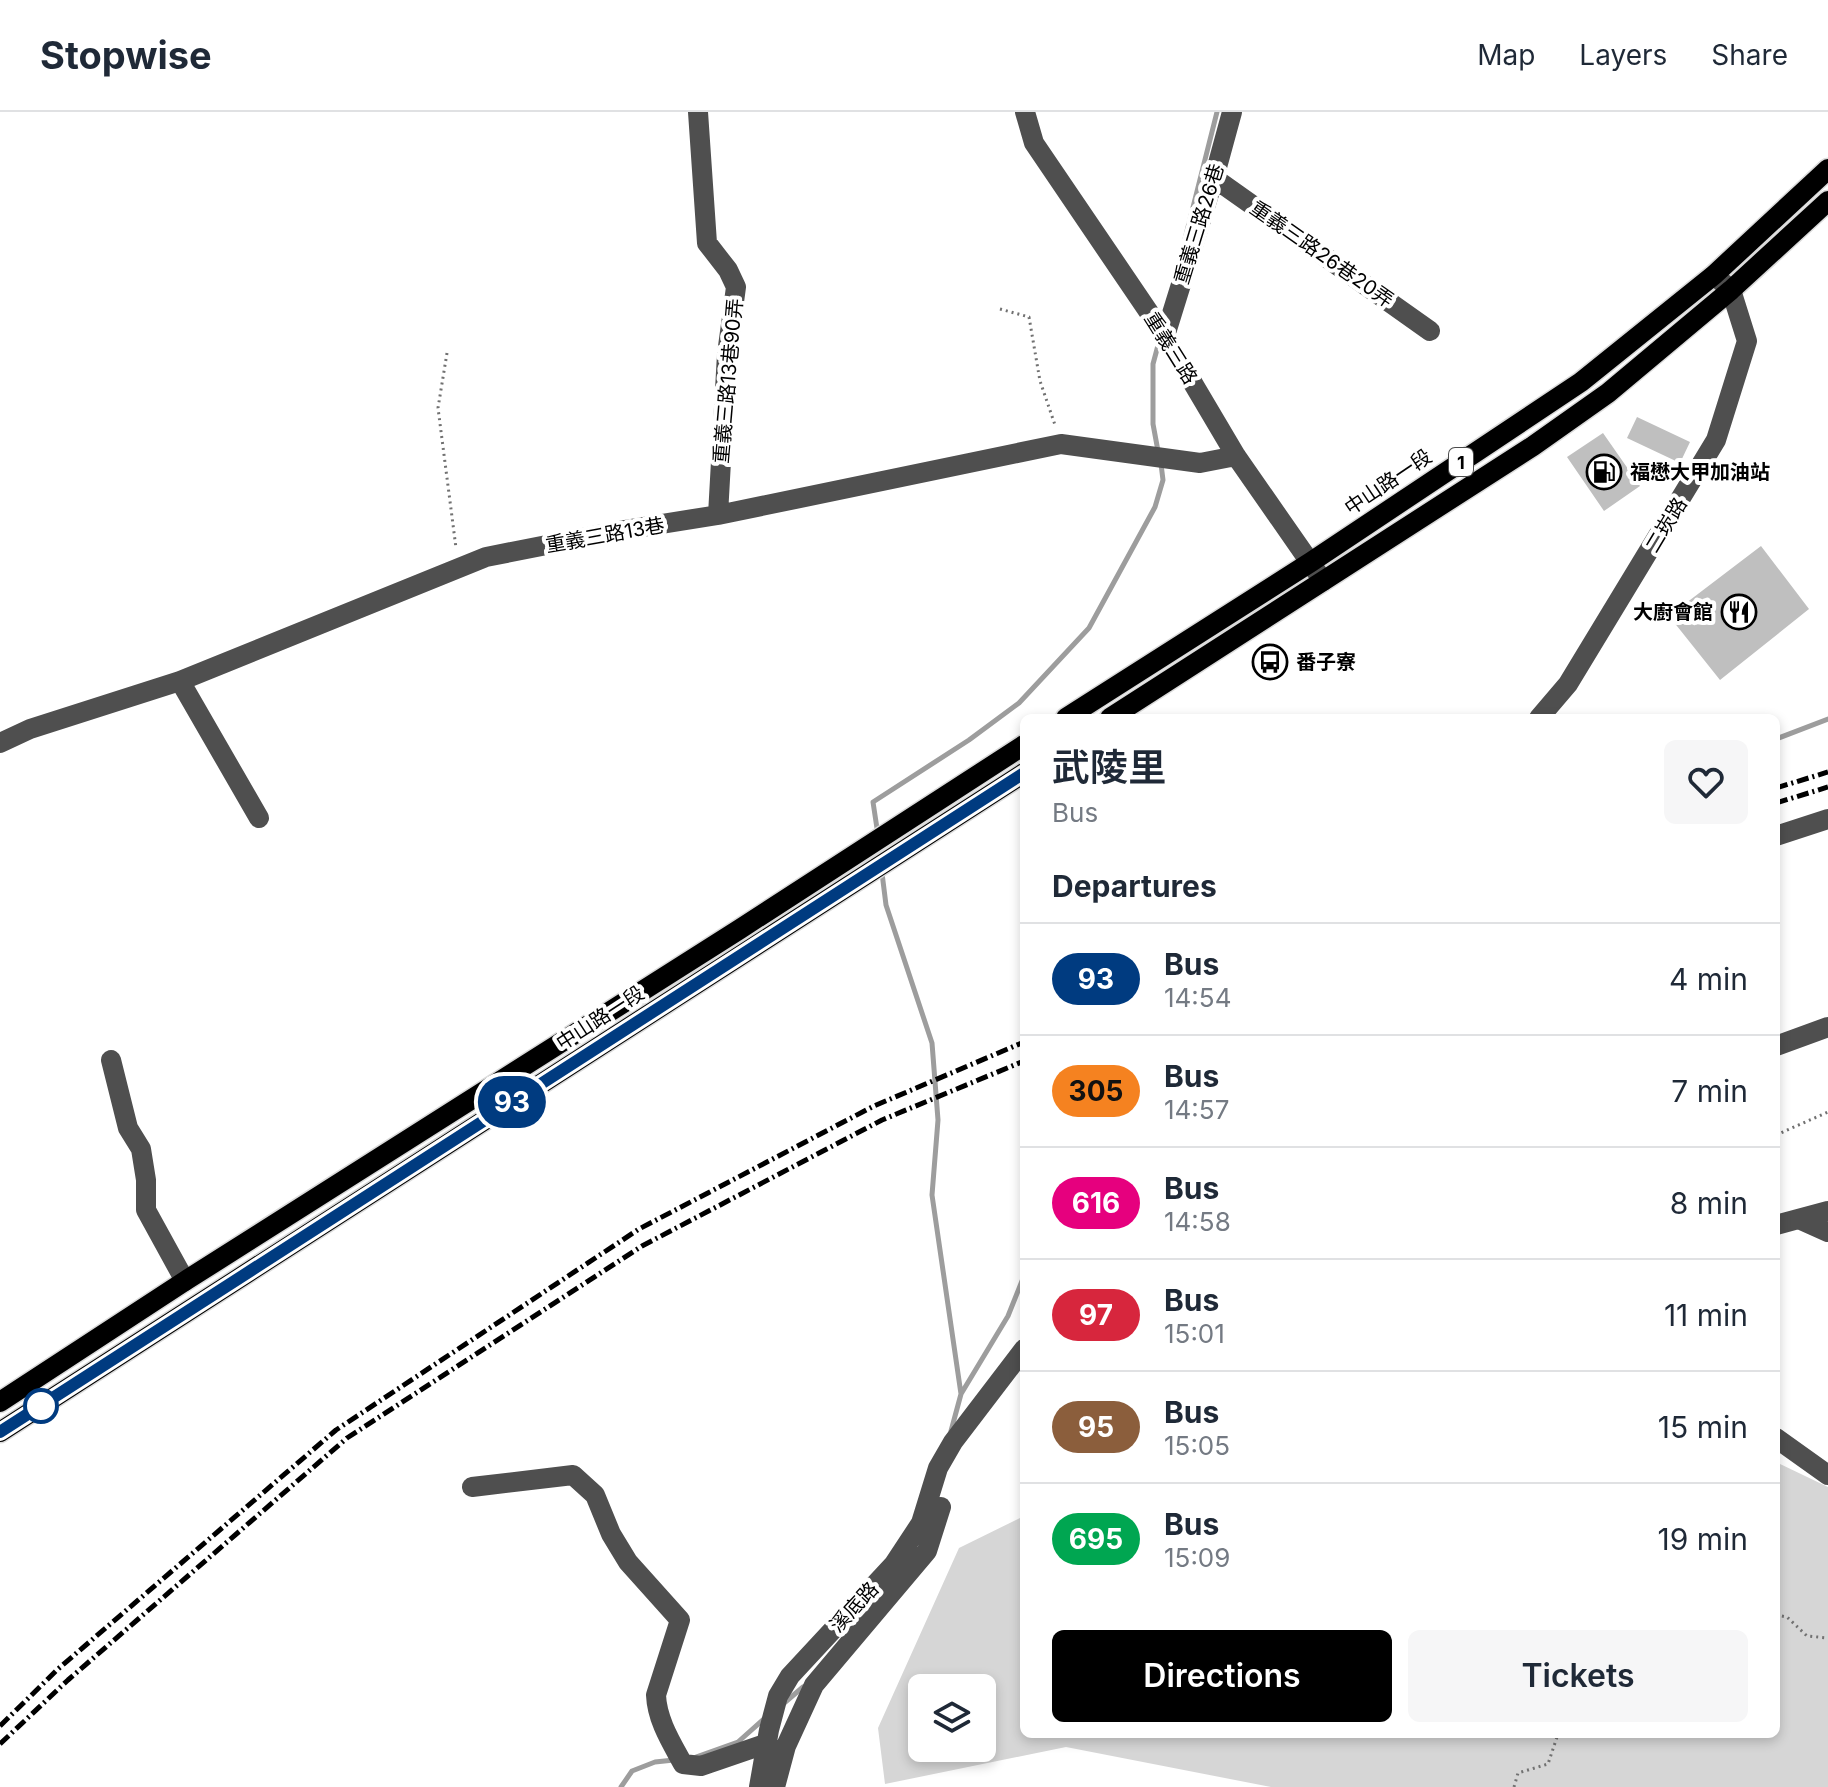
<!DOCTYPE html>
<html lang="en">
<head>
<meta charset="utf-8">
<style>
	body { margin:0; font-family:Inter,"Noto Sans TC",sans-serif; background:#f6f6f7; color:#1f2937; height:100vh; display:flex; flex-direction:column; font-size:30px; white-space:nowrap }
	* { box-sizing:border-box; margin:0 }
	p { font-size:26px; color:#747a83 }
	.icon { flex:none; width:44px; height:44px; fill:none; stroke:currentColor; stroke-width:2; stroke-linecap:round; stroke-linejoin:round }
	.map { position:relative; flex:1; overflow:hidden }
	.details { position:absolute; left:1020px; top:602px; width:760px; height:1024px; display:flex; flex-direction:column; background:#fff; border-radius:12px; box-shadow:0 4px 12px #0003 }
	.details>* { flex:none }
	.badge { padding:0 16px; border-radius:26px; font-size:28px; line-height:52px }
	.controls { position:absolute; left:908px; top:1562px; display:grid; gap:16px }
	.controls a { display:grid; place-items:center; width:88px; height:88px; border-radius:12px; background:#fff; box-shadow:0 4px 12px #0003; font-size:40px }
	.map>.badge { position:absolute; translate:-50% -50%; box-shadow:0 0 0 4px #fff }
	h2 { padding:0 32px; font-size:30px; line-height:72px }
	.round { display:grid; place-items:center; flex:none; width:84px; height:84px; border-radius:12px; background:#f6f6f7 }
	.overview { display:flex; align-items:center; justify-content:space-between; height:136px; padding:0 32px }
	h1 { font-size:38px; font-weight:600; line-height:60px }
	.primary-button { display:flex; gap:16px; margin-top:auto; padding:16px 32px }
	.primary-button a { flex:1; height:92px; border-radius:12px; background:#000; color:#fff; font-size:32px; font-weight:600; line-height:92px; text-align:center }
	.primary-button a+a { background:#f6f6f7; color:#1f2937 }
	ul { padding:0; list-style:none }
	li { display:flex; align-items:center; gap:24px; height:112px; padding:0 32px; border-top:2px solid #e0e1e3 }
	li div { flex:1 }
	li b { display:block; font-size:30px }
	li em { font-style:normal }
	li .badge { min-width:88px; font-weight:700; text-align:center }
	header { display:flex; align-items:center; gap:48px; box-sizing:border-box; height:112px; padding:0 40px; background:#fff; border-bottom:2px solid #e0e1e3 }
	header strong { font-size:38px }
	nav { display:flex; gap:44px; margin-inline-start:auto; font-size:28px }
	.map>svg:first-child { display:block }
	.green { fill:#d6d6d6; fill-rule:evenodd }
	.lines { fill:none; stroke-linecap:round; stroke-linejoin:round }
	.stream { stroke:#9d9d9d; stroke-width:5 }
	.building { fill:#bfbfbf }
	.major-casing { stroke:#dbdbdb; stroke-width:23 }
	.path { stroke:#717171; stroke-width:3; stroke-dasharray:2 4; stroke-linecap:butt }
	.minor { stroke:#4f4f4f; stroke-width:20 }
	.major { stroke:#000; stroke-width:20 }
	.rail { stroke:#000; stroke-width:5; stroke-dasharray:12 4 2 4; stroke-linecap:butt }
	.line-casing { stroke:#fff; stroke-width:18 }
	.line { stroke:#003b80; stroke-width:12 }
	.stop-dot { fill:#fff; stroke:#003b80; stroke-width:4 }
	.labels { text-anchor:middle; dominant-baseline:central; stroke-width:8; stroke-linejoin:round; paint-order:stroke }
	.shield { fill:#fff; stroke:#4c4c4c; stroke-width:2 }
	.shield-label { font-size:18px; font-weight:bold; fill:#000 }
	.street-label { font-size:20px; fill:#000; stroke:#fff }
	.poi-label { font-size:20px; font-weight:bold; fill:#000; stroke:#fff; text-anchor:start }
</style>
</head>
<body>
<header>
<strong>Stopwise</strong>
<nav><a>Map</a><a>Layers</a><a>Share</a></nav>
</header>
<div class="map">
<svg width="1828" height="1675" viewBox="0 0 1828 1675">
	<rect width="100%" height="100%" fill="#fff"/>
	<path class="green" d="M1776,1350L1828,1375V1675H1271L1066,1635L885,1672L878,1616L959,1436L1024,1404V1622H1776ZM922,1576H982V1636H922Z"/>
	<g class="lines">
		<path class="stream" d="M1185,127L1217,0
			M1158,339L1153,312V252L1160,226
			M1776,627L1828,607
			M878,723L873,690L969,628L1019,591L1089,516L1155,395L1163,368L1161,352
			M882,761L886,793L932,931L938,1008L932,1083L961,1282
			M951,1319L961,1282L1008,1204L1024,1164
			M783,1592L803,1575
			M696,1645L738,1630L766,1605
			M621,1675L632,1659L655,1650L674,1648"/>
	</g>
	<path class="building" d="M1637,305L1690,330L1680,351L1627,326Z
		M1603,321L1640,374L1604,399L1567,345Z
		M1761,434L1809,497L1720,568L1669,504Z"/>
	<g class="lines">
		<g class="major-casing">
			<path id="major" d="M1066,606L1311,450L1581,270L1714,163L1828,57
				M1110,606L1533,334L1608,281L1731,178L1828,89
				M0,1290L185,1169L740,817L1024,633
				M0,1320L1024,661"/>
		</g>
		<path class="path" d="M1000,197L1029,205L1040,269L1055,313
			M447,241L438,296L456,436
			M1776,1023L1828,1000
			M1776,1503L1787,1505L1807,1524L1828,1526
			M1514,1675L1518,1661L1548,1652L1558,1622"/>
		<path class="minor" d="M698,0L707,131L728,158L736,175L727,242L718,403
			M1025,0L1034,31L1165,224L1236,344L1323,469
			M1214,66L1430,219
			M1165,224L1214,66L1232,0
			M180,569L259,706
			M1539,606L1568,572L1716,328L1747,229L1731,178L1714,163
			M0,631L30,617L180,569L486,445L618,419L718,403L1061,332L1200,351L1236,344
			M1776,724L1828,707
			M1776,934L1828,915
			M111,948L128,1016L141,1037L146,1068V1098L185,1169
			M1799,1107L1828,1120
			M1776,1113L1828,1099
			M1776,1326L1828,1363
			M472,1375L573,1363L595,1383L611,1422L628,1450L680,1508L656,1583C657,1608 671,1630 683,1652L701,1654L768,1631
			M759,1675L769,1618L778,1584L790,1564L894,1452L921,1411L938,1356L953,1330L1024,1237
			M775,1675L786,1634L814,1573L927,1439L941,1395"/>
		<use href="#major" class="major"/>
		<path class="rail" d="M1776,676L1828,660
			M1776,691L1828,675
			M0,1614L58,1557L336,1318L639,1117L874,994L1024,930
			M0,1632L68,1568L347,1326L642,1134L882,1008L1024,949"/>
	</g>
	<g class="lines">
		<g class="line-casing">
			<path id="line" d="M0,1320L1024,661"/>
		</g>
		<use href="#line" class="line"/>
	</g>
	<defs>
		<g id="fuel-ring" transform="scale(1.8)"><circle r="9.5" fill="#fff" stroke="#000" stroke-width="1.5"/><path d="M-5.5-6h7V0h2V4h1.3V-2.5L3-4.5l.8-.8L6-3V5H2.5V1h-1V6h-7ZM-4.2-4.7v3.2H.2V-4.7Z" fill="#000"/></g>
		<g id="restaurant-ring" transform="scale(1.8)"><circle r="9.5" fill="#fff" stroke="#000" stroke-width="1.5"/><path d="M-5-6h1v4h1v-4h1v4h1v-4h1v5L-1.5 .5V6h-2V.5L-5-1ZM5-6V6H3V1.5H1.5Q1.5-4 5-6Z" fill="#000"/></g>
		<g id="bus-ring" transform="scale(1.8)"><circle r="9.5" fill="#fff" stroke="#000" stroke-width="1.5"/><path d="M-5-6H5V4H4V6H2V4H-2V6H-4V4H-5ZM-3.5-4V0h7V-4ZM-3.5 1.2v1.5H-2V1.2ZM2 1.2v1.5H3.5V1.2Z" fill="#000"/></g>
	</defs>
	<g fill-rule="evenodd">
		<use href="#fuel-ring" x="1604" y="360"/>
		<use href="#restaurant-ring" x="1739" y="500"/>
		<use href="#bus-ring" x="1270" y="550"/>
	</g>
	<circle class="stop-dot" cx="41" cy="1294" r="16"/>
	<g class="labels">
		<rect class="shield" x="1449" y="336" width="24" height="28" rx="6"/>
		<g class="shield-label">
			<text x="1461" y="350">1</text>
		</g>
		<g class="street-label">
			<text transform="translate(1199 112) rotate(-73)">重義三路26巷</text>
			<text transform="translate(1322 142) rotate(35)">重義三路26巷20弄</text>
			<text transform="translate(1171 236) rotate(58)">重義三路</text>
			<text transform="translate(728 269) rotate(-85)">重義三路13巷90弄</text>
			<text transform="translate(1388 370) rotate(-34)">中山路一段</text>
			<text transform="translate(1666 413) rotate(-59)">二崁路</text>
			<text transform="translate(605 423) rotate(-10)">重義三路13巷</text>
			<text transform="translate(600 906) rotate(-33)">中山路一段</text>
			<text transform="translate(854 1495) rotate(-47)">溪底路</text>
		</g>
		<g class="poi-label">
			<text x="1630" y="360">福懋大甲加油站</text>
			<text x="1713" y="500" text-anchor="end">大廚會館</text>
			<text x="1296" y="550">番子寮</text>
		</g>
	</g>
</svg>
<div class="controls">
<a><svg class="icon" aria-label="layers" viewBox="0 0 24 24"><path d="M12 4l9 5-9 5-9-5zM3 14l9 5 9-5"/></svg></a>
</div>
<b class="badge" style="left:512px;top:990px;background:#003b80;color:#fff">93</b>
<section class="details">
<div class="overview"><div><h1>武陵里</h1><p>Bus</p></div><a class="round"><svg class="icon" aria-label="heart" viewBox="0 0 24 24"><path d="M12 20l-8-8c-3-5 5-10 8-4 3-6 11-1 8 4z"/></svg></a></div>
<h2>Departures</h2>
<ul>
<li><span class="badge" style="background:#003b80;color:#fff">93</span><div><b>Bus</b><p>14:54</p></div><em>4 min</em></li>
<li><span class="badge" style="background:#f58220;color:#111">305</span><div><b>Bus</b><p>14:57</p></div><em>7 min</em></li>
<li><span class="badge" style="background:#e6007e;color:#fff">616</span><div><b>Bus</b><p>14:58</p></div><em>8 min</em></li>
<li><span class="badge" style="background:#d7263d;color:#fff">97</span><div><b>Bus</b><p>15:01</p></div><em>11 min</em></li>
<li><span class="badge" style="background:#8b5e3c;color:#fff">95</span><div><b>Bus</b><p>15:05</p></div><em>15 min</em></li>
<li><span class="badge" style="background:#00a651;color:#fff">695</span><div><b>Bus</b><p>15:09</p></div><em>19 min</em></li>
</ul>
<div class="primary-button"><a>Directions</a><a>Tickets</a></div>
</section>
</div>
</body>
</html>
